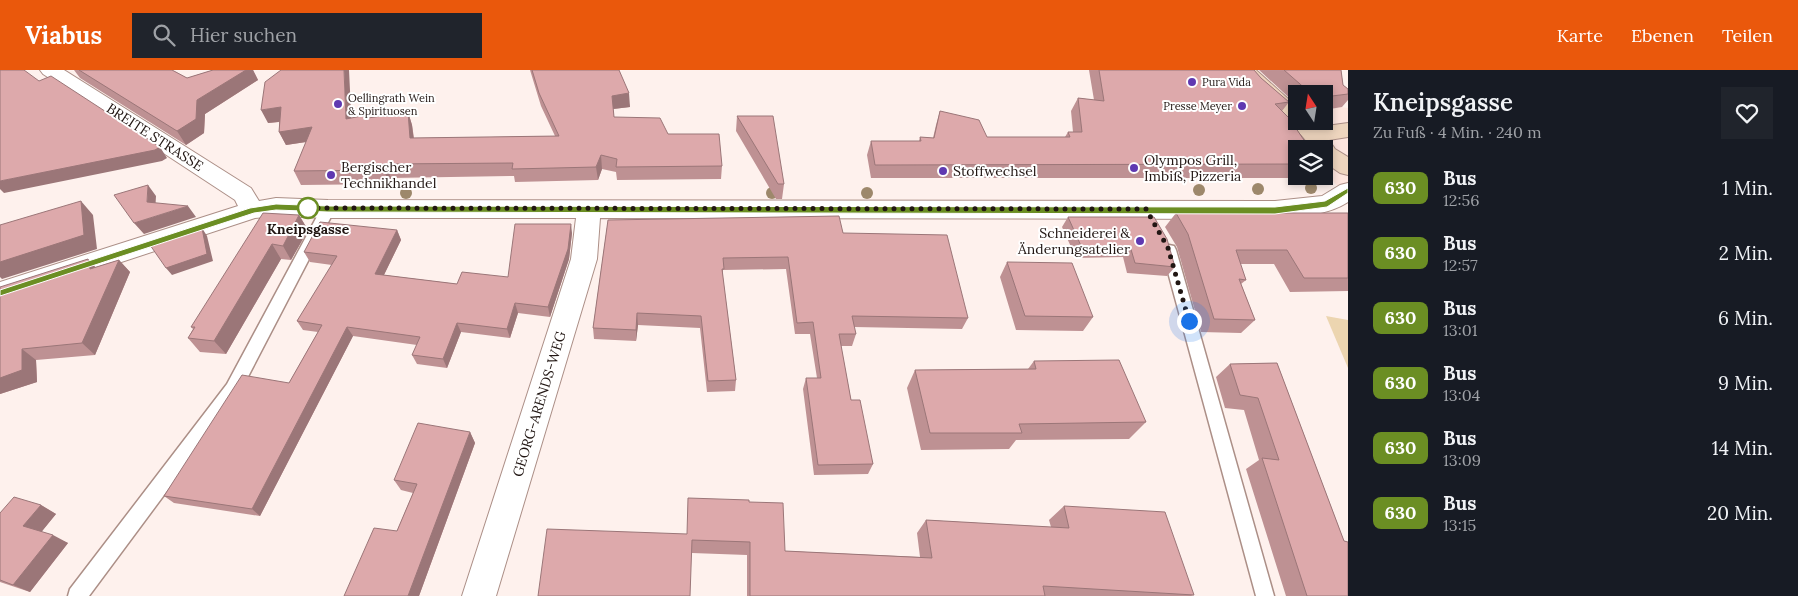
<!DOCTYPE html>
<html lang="de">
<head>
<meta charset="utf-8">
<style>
	body { margin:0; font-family:Lora,serif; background:#20242c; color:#f1f3f6; height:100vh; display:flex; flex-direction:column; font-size:19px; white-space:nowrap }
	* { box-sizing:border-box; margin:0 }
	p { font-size:16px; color:#9ea1a6 }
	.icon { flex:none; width:28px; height:28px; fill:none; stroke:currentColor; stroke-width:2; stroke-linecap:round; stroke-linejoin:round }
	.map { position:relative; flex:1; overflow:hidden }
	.side { display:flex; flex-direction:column; background:#171b24; width:450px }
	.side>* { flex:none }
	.badge { padding:0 10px; border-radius:8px; font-size:18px; line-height:32px }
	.needle { width:32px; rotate:348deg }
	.buttons { position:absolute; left:1288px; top:15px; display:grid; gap:10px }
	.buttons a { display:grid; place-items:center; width:45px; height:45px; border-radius:0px; background:#171b24; box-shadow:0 2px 8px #0003; font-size:25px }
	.you { position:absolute; width:25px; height:25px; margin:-12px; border:4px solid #fff; border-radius:50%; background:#1a73e8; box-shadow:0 0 0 8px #1a73e833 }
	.map>.badge { position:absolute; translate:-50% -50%; box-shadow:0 0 0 2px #fff }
	.round { display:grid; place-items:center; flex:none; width:52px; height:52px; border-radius:0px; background:#20242c }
	.summary { display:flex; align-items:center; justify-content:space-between; height:85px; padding:0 25px }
	h1 { font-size:24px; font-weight:600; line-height:38px }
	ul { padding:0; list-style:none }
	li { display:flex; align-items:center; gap:15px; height:65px; padding:0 25px }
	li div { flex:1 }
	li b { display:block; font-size:19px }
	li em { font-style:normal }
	li .badge { min-width:55px; font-weight:700; text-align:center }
	header { display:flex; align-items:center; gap:30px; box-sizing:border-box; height:70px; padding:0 25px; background:#ea580c; color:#fff }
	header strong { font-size:24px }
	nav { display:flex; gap:28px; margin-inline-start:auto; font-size:18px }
	.search { width:350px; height:45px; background:#20242c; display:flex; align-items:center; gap:12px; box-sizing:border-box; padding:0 18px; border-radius:0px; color:#9ea1a6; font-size:19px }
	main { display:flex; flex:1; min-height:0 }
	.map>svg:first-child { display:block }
	.built { fill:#fee6df }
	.green { fill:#ecd5b0 }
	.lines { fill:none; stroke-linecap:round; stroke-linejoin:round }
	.service-casing { stroke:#ac8f87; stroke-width:3 }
	.minor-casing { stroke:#ac8f87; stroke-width:2 }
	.secondary-casing { stroke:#ac8f87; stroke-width:2 }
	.service { fill:#fff; fill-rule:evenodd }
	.minor { fill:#fff; fill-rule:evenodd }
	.secondary { fill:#eed5be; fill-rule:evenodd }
	.tree { fill:#9d886b }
	.wall { fill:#be9193 }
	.shaded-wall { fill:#9b7678 }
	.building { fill:#dda9ab; stroke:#9b7678 }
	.line { fill:#6b8e23; stroke:#fff }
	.walk { stroke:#211613; stroke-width:5; stroke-dasharray:0 9 }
	.poi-dot { fill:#5f39b1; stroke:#fff; stroke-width:2 }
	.stop-dot { fill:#fff; stroke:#6b8e23; stroke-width:2.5 }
	.labels { text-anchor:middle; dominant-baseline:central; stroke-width:4; stroke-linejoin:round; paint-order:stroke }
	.far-poi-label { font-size:11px; fill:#211613; stroke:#fff; text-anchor:start }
	.street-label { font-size:14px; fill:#211613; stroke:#fff }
	.poi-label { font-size:14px; fill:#211613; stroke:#fff; text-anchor:start }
	.stop-label { font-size:14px; font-weight:bold; fill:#211613; stroke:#fff }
</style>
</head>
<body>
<header>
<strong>Viabus</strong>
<div class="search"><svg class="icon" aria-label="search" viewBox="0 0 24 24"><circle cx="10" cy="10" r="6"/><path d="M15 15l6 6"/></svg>Hier suchen</div>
<nav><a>Karte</a><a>Ebenen</a><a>Teilen</a></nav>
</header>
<main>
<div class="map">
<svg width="1348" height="526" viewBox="0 0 1348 526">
	<rect width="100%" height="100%" fill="#fef1ed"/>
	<path class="built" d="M1341,37L1348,38V129L1324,100V79L1305,78L1310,51H1324V40Z"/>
	<path class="green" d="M1326,246L1348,250V298Z"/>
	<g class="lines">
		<g class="service-casing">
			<path id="service" d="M328,134L333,136L335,139L239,324L89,526H68L70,519L227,314L321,139L323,136Z
				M1169,175L1174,176L1176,180L1274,526H1256L1162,180L1164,176Z"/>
		</g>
		<g class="minor-casing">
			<path id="minor" d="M40,0H64L251,118L259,131L276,128L328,130L1275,131L1322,126L1340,115L1348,113V132C1326,146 1300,146 1275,149L600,148L597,189L496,526H462L571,189L576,148H328L276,146L255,148L0,232V212L238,136L235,130L43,4Z"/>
		</g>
		<g class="secondary-casing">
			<path id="secondary" d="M1234,0H1256L1296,36V51H1312L1319,57L1348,53V67L1329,70L1335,79L1348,87V105L1340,103L1324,92V79H1312C1292,48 1254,30 1234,0Z"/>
		</g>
		<use href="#service" class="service"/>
		<use href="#minor" class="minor"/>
		<use href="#secondary" class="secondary"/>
	</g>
	<g class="tree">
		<circle cx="1311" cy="118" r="6"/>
		<circle cx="1258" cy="119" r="6"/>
		<circle cx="1199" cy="120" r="6"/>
		<circle cx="406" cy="123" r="6"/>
		<circle cx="772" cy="123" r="6"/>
		<circle cx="867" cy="123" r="6"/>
	</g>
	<path class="wall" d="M74,0H172L187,8L213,0H253L258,10L205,44L204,63L186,75L80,8Z
		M281,0L351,48L367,45L368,48L408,42L412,55L414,68L555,66L541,36L530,0H619L630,37L613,39L614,47L668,64L722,96L721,109L617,110L616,102L602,99L598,110L515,112L514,106L391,108L389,114L301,115L294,101L306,72L286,75L279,62V52L268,53Z
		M1089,0H1254L1261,8L1289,32L1282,41L1296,79V106H1310L1309,108H871L867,85L871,71H919L920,67L933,68L936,55L940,41L987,67H1065L1068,62H1073L1071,41L1078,28L1094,30Z
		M1259,0H1341L1343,15L1348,19V30L1342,37L1324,40V24H1296V34Z
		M737,46L784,114L782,129H776L736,61Z
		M1176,143H1348V221L1290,222L1274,194H1240L1246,210L1241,214L1255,250L1241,263L1201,262L1177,177L1165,157Z
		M299,145L308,160L291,190L281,189L226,284L200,282L188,268L193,259L191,257Z
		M1068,147L1175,197L1167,206L1127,203L1123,187L1076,188L1062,157Z
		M608,150L843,163L968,248L962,259L854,257L856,264L852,276H841L851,330L873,394L868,404L814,405L803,319L806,308H817L810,264H795L786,199L723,200V208L736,310L735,321L707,322L700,258L638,255L636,271L594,269L593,258Z
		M397,160L401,170L384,205L457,214L508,207L572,163L569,189L550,247L518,243L510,268L461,262L447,298L417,294L412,285L417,275L353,266L260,446L174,433L164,426L289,313L318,262L303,260L297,251L332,195L310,192L304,182Z
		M119,190L130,202L95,285L36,290L37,312L0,324V217L96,197Z
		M1007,192L1093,247L1083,261L1016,260L1000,207Z
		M1034,291L1146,352L1129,369L1016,370L1009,379L921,380L907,318L915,300L1028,299Z
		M1277,293L1344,471L1348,526H1286L1246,399L1259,390L1244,340L1225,338L1216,307L1230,294Z
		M470,362L475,373L419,526H344L397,461L413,423L401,420L394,410Z
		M749,432L785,481L920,487L917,463L926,450L1051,457L1049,450L1064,436L1194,525L1191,526H747V485L692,483L687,464Z
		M41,435L56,444L41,462L68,473L30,522L0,512V443Z"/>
	<path class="shaded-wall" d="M246,0H253L258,10L205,44L204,63L186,75L177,61L197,30Z
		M344,0H349L352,62L346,49Z
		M629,23L630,37L613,39L612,26Z
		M281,37L287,51L268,53L261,40Z
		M408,42L412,55L415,81L410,68Z
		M312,57L319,70L286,75L279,62Z
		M160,77L167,88L162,91L4,123L0,119V111Z
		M601,85L602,99L598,110L596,97Z
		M386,94L391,108L389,114L384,100Z
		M148,115L156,126L155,143L147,132Z
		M81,131L93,145L97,179L2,209L0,207V192Z
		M188,136L196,147L144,164L134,153Z
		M299,145L308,160L291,190L283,176Z
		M571,154L572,163L569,189L550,247L548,237Z
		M202,158L207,166L213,191L172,205L166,198Z
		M397,160L401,170L380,213L375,204Z
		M272,174L281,189L226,284L214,271Z
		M88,189L99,201L90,199Z
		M119,190L130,202L95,285L82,273Z
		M515,233L518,243L510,268L507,259Z
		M637,243L638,255L636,271V260Z
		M457,253L461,262L447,298L443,289Z
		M347,257L353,266L260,446L252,439Z
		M22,279L36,290L37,312L0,324V308Z
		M470,362L475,373L419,526H408Z
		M41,435L56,444L39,465L23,456Z
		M53,465L68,473L30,522L13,515Z"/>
	<path class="building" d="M0,0H24L39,11L51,6L160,77L155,80L0,111Z
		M79,0H172L187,8L213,0H246L197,30L196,49L177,61Z
		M281,0H344L346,49L367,45L368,48L408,42L410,68L559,66L539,23L532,0H619L629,23L612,26L614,47L660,48L668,64H719L722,96L616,97L617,89L601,85L596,97L512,99L513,93L386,94L384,100L294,101L312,57L279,62L281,37L261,40L265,12Z
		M1099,0H1254L1261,8L1289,32L1275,34L1289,48L1310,79H1296V94L875,95L871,71H921L920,67L934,68L940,41L979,50L987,67H1070L1068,62H1082L1078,28L1104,31Z
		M1284,0H1341L1343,15L1348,19V24L1324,27V24H1309L1308,21Z
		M737,46H773L784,114H778Z
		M148,115L147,132L188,136L134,153L114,125Z
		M81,131L84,165L0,192V155Z
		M263,143L299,145L283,176L272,174L214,271L188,268L195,257H191Z
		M1176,143H1348V208H1304L1287,180H1236L1246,210L1239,209L1255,250L1214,249L1188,164Z
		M839,146L843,163L947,165L968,248L852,246L856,264H839L851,330H860L873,394L818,395L806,308H821L813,252L797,253L788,187L723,188L724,199H722L736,310L708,311L701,246L637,243L636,260L593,258L608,150Z
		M1068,147H1154L1167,169L1175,197L1135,193L1130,176L1082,178Z
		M320,152L397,160L375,204L457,214L462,202L508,207L515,154H571L568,179L548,237L515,233L507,259L457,253L443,289L412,285L420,267L347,257L252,439L164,426L242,305L289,313L322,255L297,251L337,186L304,182Z
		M202,158L207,184L166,198L150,175Z
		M88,189L90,199L119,190L82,273L22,279V300L0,308V217Z
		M1007,192L1072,193L1093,247L1025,246Z
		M1119,290L1146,352L1019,354L1022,363H930L915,300L1036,299L1034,291Z
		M1277,293L1344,471L1348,472V526H1307L1262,388L1279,390L1258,328L1240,325L1230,294Z
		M418,353L470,362L408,526H344L374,458L397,461L417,414L394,410Z
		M14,427L41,435L23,456L53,465L13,515L0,510V443Z
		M688,428L749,430V432L783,433L785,481L932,488L926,450L1069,458L1064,436L1165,442L1194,525L1043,516L1045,526H750V472L692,470L690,526H538L547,459L687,464Z"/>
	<path class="line" d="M1348,118V123L1327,137L1275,144L328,142L276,140L254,143L0,226V220L250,138L276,134L328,136L1275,137L1325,131Z"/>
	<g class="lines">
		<path class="walk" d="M308,138H304L1146,139L1168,178L1189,251"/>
	</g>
	<g class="poi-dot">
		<circle cx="1192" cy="12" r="5"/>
		<circle cx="338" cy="34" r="5"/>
		<circle cx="1242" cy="36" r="5"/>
		<circle cx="1134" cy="98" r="5"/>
		<circle cx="943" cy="101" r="5"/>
		<circle cx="331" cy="105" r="5"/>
		<circle cx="1140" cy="171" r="5"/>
	</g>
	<circle class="stop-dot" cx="308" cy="138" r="10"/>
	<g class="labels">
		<g class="far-poi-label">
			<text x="1202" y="12">Pura Vida</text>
			<text x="348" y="28">Oellingrath Wein<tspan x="348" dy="13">&amp; Spirituosen</tspan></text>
			<text x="1232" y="36" text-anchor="end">Presse Meyer</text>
		</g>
		<g class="street-label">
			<text transform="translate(155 67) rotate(33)">BREITE STRASSE</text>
			<text transform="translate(539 334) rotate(-73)">GEORG-ARENDS-WEG</text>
		</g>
		<g class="poi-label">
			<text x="1144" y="90">Olympos Grill,<tspan x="1144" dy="16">Imbiß, Pizzeria</tspan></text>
			<text x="341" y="97">Bergischer<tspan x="341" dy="16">Technikhandel</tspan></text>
			<text x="953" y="101">Stoffwechsel</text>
			<text x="1130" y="163" text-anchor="end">Schneiderei &amp;<tspan x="1130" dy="16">Änderungsatelier</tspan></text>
		</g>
		<g class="stop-label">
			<text x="308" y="159">Kneipsgasse</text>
		</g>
	</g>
</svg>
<div class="buttons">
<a><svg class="needle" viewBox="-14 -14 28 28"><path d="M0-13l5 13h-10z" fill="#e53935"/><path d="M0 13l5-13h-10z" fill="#9ea1a6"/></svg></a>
<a><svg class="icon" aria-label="layers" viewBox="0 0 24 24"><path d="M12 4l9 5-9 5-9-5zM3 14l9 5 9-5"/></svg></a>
</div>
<div class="you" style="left:1189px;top:251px"></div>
</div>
<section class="side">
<div class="summary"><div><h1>Kneipsgasse</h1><p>Zu Fuß · 4 Min. · 240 m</p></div><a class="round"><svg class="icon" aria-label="heart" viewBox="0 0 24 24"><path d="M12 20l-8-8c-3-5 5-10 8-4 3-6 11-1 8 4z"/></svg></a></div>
<ul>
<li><span class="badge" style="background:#6b8e23;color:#fff">630</span><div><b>Bus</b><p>12:56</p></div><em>1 Min.</em></li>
<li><span class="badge" style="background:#6b8e23;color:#fff">630</span><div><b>Bus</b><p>12:57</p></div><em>2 Min.</em></li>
<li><span class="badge" style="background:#6b8e23;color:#fff">630</span><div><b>Bus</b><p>13:01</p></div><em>6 Min.</em></li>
<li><span class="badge" style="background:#6b8e23;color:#fff">630</span><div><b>Bus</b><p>13:04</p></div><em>9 Min.</em></li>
<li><span class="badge" style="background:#6b8e23;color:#fff">630</span><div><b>Bus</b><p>13:09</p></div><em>14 Min.</em></li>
<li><span class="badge" style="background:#6b8e23;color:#fff">630</span><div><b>Bus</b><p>13:15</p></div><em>20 Min.</em></li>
</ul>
</section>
</main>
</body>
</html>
